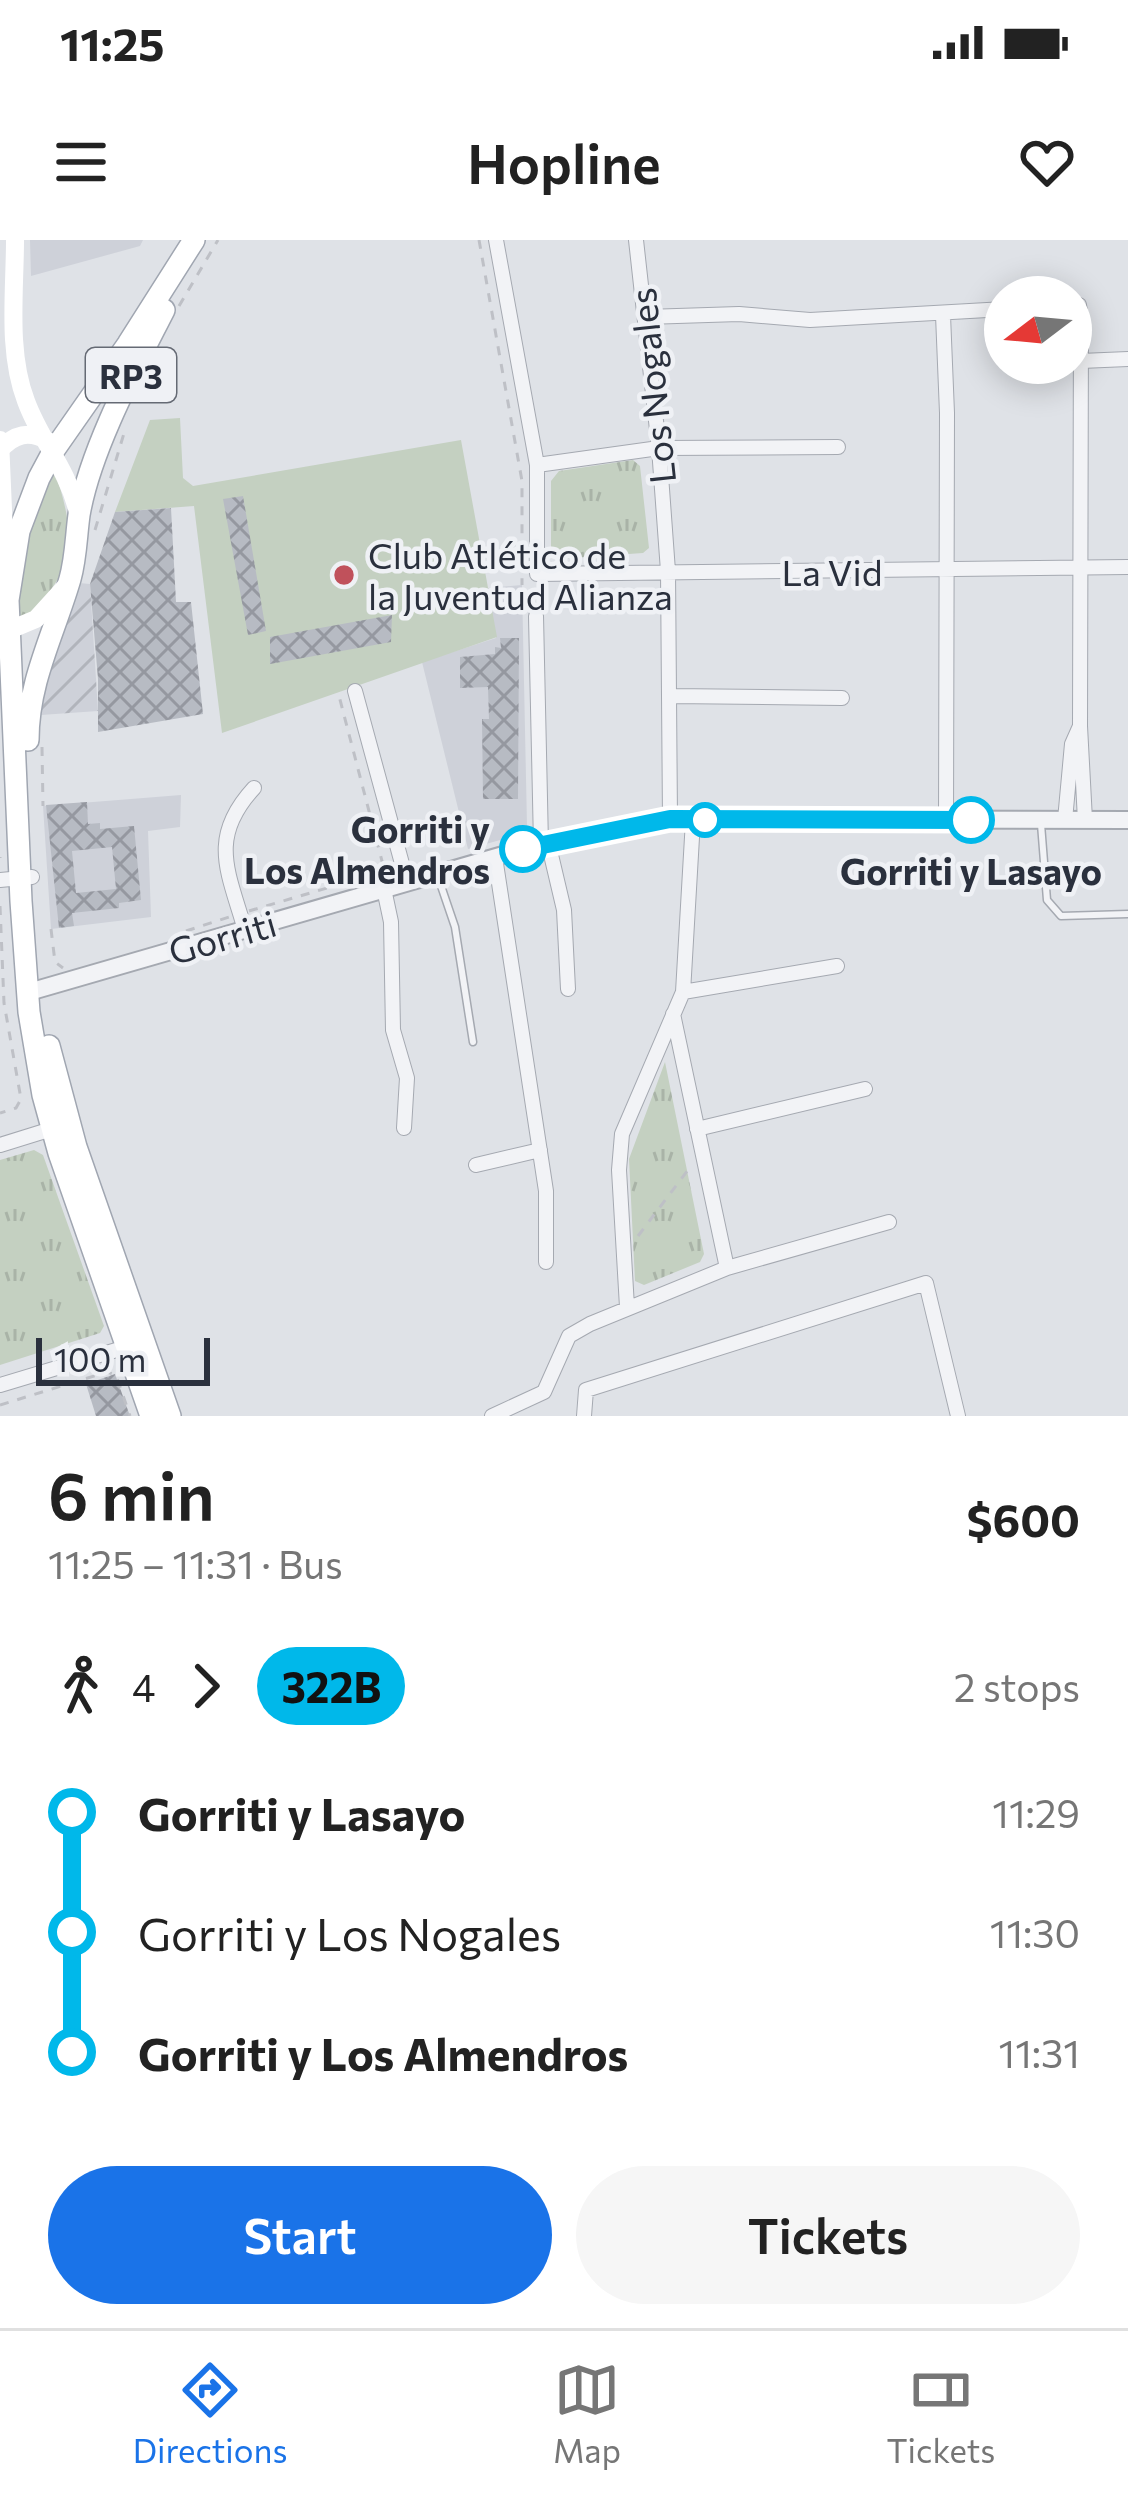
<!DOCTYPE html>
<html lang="en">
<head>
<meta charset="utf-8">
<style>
	body { margin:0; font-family:Commissioner,sans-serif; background:#f6f6f6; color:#222; height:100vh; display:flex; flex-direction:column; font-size:45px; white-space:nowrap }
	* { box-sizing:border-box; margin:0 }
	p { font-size:39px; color:#767676 }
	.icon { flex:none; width:66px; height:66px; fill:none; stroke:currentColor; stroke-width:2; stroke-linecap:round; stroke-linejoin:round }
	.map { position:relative; height:1176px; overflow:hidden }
	.panel { display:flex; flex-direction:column; background:#fff; flex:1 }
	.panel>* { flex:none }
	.badge { padding:0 24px; border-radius:39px; font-size:42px; line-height:78px }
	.needle { width:78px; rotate:254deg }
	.buttons { position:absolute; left:984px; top:36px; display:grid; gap:24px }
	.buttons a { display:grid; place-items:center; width:108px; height:108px; border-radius:50%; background:#fff; box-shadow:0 6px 30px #0003; font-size:60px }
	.scale { position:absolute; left:36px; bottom:30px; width:174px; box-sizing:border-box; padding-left:12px; border:6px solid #2a303d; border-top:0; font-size:33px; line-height:42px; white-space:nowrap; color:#2a303d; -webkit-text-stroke:9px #eff1f5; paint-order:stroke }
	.map>.badge { position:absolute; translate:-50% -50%; box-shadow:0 0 0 6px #fff }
	.legs { display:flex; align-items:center; gap:18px; height:132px; padding:0 48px; font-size:39px }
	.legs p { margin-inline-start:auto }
	.headline { display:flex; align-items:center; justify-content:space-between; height:204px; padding:0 48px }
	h1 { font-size:66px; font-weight:600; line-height:90px }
	.action { display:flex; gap:24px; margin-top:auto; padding:24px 48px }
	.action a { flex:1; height:138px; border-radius:72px; background:#1a73e8; color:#fff; font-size:48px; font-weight:600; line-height:138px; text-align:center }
	.action a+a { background:#f6f6f6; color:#222 }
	ul { padding:0 48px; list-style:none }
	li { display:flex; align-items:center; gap:42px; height:120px; font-size:45px }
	li i { display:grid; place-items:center; width:18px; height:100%; margin:0 15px; background:currentColor }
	li i::after { content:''; width:30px; height:30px; margin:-15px; border:9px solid; border-radius:50%; background:#fff }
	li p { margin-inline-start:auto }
	li:first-child i { background:linear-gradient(#0000 50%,currentColor 0) }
	li:last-child i { background:linear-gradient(currentColor 50%,#0000 0) }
	.status { display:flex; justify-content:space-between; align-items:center; height:84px; padding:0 60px; background:#fff; direction:ltr }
	.status svg { height:33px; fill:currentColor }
	header { display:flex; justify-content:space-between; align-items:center; height:156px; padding:0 48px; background:#fff; font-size:54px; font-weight:600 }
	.tab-bar { display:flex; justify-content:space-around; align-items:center; height:168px; border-top:3px solid #e0e0e0; background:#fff; font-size:33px; color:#767676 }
	.tab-bar a { display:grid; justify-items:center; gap:6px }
	.tab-bar .selected { color:#1a73e8 }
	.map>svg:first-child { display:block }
	.built { fill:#ced1d9 }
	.industrial { fill:url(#industrial-furrows) }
	.grass { fill:url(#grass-tufts) }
	.pitch { fill:#c4d0c1 }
	.building { fill:url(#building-cross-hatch); fill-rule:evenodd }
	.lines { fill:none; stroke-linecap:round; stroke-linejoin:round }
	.service-casing { stroke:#a5a9b1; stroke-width:9 }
	.minor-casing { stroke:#a5a9b1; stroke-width:16 }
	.tertiary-casing { stroke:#a5a9b1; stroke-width:20 }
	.primary-casing { stroke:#a0a6b1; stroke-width:24 }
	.path { stroke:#bec0c6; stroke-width:3; stroke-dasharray:9 9; stroke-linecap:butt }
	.service { stroke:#f2f3f6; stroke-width:6 }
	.minor { stroke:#f2f3f6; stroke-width:14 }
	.tertiary { stroke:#f2f3f6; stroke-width:16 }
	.secondary { stroke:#fff; stroke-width:18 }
	.primary { stroke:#fff; stroke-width:21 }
	.line-1-casing { stroke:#fff; stroke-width:27 }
	.line-1 { stroke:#00b8ea; stroke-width:18 }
	.poi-dot { fill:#c0515b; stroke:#eff1f5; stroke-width:4.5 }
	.stop-1-dot { fill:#fff; stroke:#00b8ea; stroke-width:6 }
	.labels { text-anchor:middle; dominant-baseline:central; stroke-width:9; stroke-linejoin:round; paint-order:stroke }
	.shield { fill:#eff1f5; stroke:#656a74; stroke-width:3 }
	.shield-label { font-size:33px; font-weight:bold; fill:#2a303d }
	.street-label { font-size:36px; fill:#2a303d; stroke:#eff1f5 }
	.poi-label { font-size:36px; fill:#2a303d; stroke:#eff1f5; text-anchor:start }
	.stop-label { font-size:36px; font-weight:bold; fill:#2a303d; stroke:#eff1f5; text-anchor:end }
</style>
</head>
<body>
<div class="status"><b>11:25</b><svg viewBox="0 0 49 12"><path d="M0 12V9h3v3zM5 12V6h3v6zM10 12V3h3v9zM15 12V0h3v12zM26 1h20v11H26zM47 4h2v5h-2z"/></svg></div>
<header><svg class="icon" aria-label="menu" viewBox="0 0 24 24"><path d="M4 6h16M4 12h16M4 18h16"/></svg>Hopline<svg class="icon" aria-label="heart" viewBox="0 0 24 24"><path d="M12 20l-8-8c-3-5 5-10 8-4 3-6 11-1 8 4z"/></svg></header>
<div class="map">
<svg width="1128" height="1176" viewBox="0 0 1128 1176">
	<defs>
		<pattern id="industrial-furrows" width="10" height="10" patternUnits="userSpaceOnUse" patternTransform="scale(3)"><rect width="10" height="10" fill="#ced1d9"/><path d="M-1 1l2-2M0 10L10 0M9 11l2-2" fill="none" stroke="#b1b4bb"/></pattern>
		<pattern id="grass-tufts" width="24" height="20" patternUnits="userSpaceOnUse" patternTransform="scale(3)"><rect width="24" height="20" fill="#c4d0c1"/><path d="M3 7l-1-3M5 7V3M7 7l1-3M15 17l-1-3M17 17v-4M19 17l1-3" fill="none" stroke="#a9b3a7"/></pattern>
		<pattern id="building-cross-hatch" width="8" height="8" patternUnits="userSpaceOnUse" patternTransform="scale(3)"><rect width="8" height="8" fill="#b7bbc3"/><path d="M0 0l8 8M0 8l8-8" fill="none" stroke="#9598a0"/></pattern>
	</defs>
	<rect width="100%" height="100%" fill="#dfe2e7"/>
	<path class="built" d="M30,0H143L140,6L31,36Z
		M522,345L527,586L518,595L468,609L422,422L496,398L488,348Z
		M181,555L180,587L148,591L151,677L51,689L43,566Z"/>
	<path class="industrial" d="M79,343L90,344L98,471L41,475L48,433Z"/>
	<path class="grass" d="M633,220L640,226L649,308L643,313L558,319L551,312V241L559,231Z
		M53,227C77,293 78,335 20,381C5,330 34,273 53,227Z
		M665,822L704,1014L700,1022L644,1045L635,1041L629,919Z
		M34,910L43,915L104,1086L100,1093L0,1125V920Z"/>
	<path class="pitch" d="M180,178L183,238L193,246L461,200L497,397L222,493L194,266L115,272L150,180Z"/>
	<path class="building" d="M243,256L266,391L248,395L223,259Z
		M171,268L176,362H191L203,474L98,492V439L90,344L115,272Z
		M392,375L391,402L270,424V397Z
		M500,398H519L518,559H483L482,479H489L488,447L460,448V417L495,414V407L501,408Z
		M87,562L88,584L100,583V589L134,586L141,660L119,663V668L72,673L74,686L59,688L46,565ZM112,607L116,649L76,653L72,611Z
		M115,1134L130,1176H96L86,1144Z"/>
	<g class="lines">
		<g class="service-casing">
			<path id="service" d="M1041,584L1047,660L1061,676L1128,674
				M438,637L455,687L473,802"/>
		</g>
		<g class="minor-casing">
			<path id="minor" d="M496,0L537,225V334L1128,327
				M636,0L659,208L668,331L670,579
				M1071,63L1079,65L1081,78L1080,486L1085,580
				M943,75L947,173L946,580
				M646,77L739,74L810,80L1005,69
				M1081,121L1128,119
				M537,225L659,208L838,207
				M536,376L541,604
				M355,451L407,642
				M671,456L842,458
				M1065,580L1072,504L1080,486
				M548,602L564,670L568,749
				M495,617L546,951V1022
				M0,640L32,637
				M384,649L391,682L393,790L407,838L404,888
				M245,690C228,631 208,598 254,548
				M683,752L837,726
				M673,774L727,1028
				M697,889L865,849
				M0,905L58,887
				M476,925L540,910
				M627,1067L619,930L622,894L683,752L693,580
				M0,1145L133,1105
				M492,1176L544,1152L569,1096L590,1084L727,1028L889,982
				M584,1176L586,1150L926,1043L958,1176"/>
		</g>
		<g class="tertiary-casing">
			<path id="tertiary" d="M29,752L541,604L670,579L1128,580"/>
		</g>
		<g class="primary-casing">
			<path id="primary" d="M28,500C28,441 54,394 70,339C76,318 76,297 79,275C90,210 134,129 164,70
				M49,806L76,907L170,1176
				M151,1176L59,913L43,855L29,772L21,661L8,360L19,291L39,238L54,210L128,104L194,0"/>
		</g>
		<path class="path" d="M479,0L522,241V345
			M179,66L218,0
			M95,290L125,190
			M42,507L43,566
			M0,617V618
			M0,666L4,763L21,859L16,868L0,873
			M249,671L378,633L383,625L338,452
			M51,689L55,722L63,728
			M186,691L229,677
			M638,996L688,930
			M0,1165L107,1132L116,1135L130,1176"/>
		<use href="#service" class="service"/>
		<use href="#minor" class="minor"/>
		<use href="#tertiary" class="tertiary"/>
		<path class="secondary" d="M15,0C15,51 7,112 26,161C41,202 66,226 78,272
			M0,200L6,339
			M0,210C14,194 29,190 48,201
			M0,394L36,379L66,346"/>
		<use href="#primary" class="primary"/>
	</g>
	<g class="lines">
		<g class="line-1-casing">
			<path id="line-1" d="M523,609L670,579L971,580"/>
		</g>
		<use href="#line-1" class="line-1"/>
	</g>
	<circle class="poi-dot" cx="344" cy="335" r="12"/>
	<g class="stop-1-dot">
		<circle cx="705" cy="580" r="15"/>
		<circle cx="971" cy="580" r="21"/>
		<circle cx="523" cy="609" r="21"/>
	</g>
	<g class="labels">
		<rect class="shield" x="86" y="108" width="90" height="54" rx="9"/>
		<g class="shield-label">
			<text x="131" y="135">RP3</text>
		</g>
		<g class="street-label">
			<text transform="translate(651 146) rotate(-96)">Los Nogales</text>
			<text x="832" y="331">La Vid</text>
			<text transform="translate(222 696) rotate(-16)">Gorriti</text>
		</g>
		<g class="poi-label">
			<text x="368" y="314">Club Atlético de<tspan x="368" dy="41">la Juventud Alianza</tspan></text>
		</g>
		<g class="stop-label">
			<text x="490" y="588">Gorriti y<tspan x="490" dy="41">Los Almendros</tspan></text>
			<text x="971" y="630" text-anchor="middle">Gorriti y Lasayo</text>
		</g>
	</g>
</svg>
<div class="buttons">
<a><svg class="needle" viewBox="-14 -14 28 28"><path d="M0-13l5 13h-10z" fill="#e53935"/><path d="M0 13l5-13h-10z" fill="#767676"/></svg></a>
</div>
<div class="scale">100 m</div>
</div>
<section class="panel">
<div class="headline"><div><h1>6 min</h1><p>11:25 – 11:31 · Bus</p></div><b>$600</b></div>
<div class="legs"><svg class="icon" aria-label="walk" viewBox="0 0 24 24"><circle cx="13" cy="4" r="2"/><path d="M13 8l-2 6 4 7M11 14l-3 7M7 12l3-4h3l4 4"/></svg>4<svg class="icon" aria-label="forward" viewBox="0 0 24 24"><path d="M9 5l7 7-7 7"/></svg><b class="badge" style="background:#00b8ea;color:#111">322B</b><p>2 stops</p></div>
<ul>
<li><i style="color:#00b8ea"></i><b>Gorriti y Lasayo</b><p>11:29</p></li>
<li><i style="color:#00b8ea"></i><span>Gorriti y Los Nogales</span><p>11:30</p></li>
<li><i style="color:#00b8ea"></i><b>Gorriti y Los Almendros</b><p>11:31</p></li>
</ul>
<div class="action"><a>Start</a><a>Tickets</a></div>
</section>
<nav class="tab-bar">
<a class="selected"><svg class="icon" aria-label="directions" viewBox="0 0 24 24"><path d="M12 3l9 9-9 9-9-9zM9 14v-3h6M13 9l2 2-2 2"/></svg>Directions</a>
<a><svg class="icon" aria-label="map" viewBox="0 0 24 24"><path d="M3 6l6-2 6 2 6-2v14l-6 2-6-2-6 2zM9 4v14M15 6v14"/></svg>Map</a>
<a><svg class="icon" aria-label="tickets" viewBox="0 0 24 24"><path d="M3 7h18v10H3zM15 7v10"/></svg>Tickets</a>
</nav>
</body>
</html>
